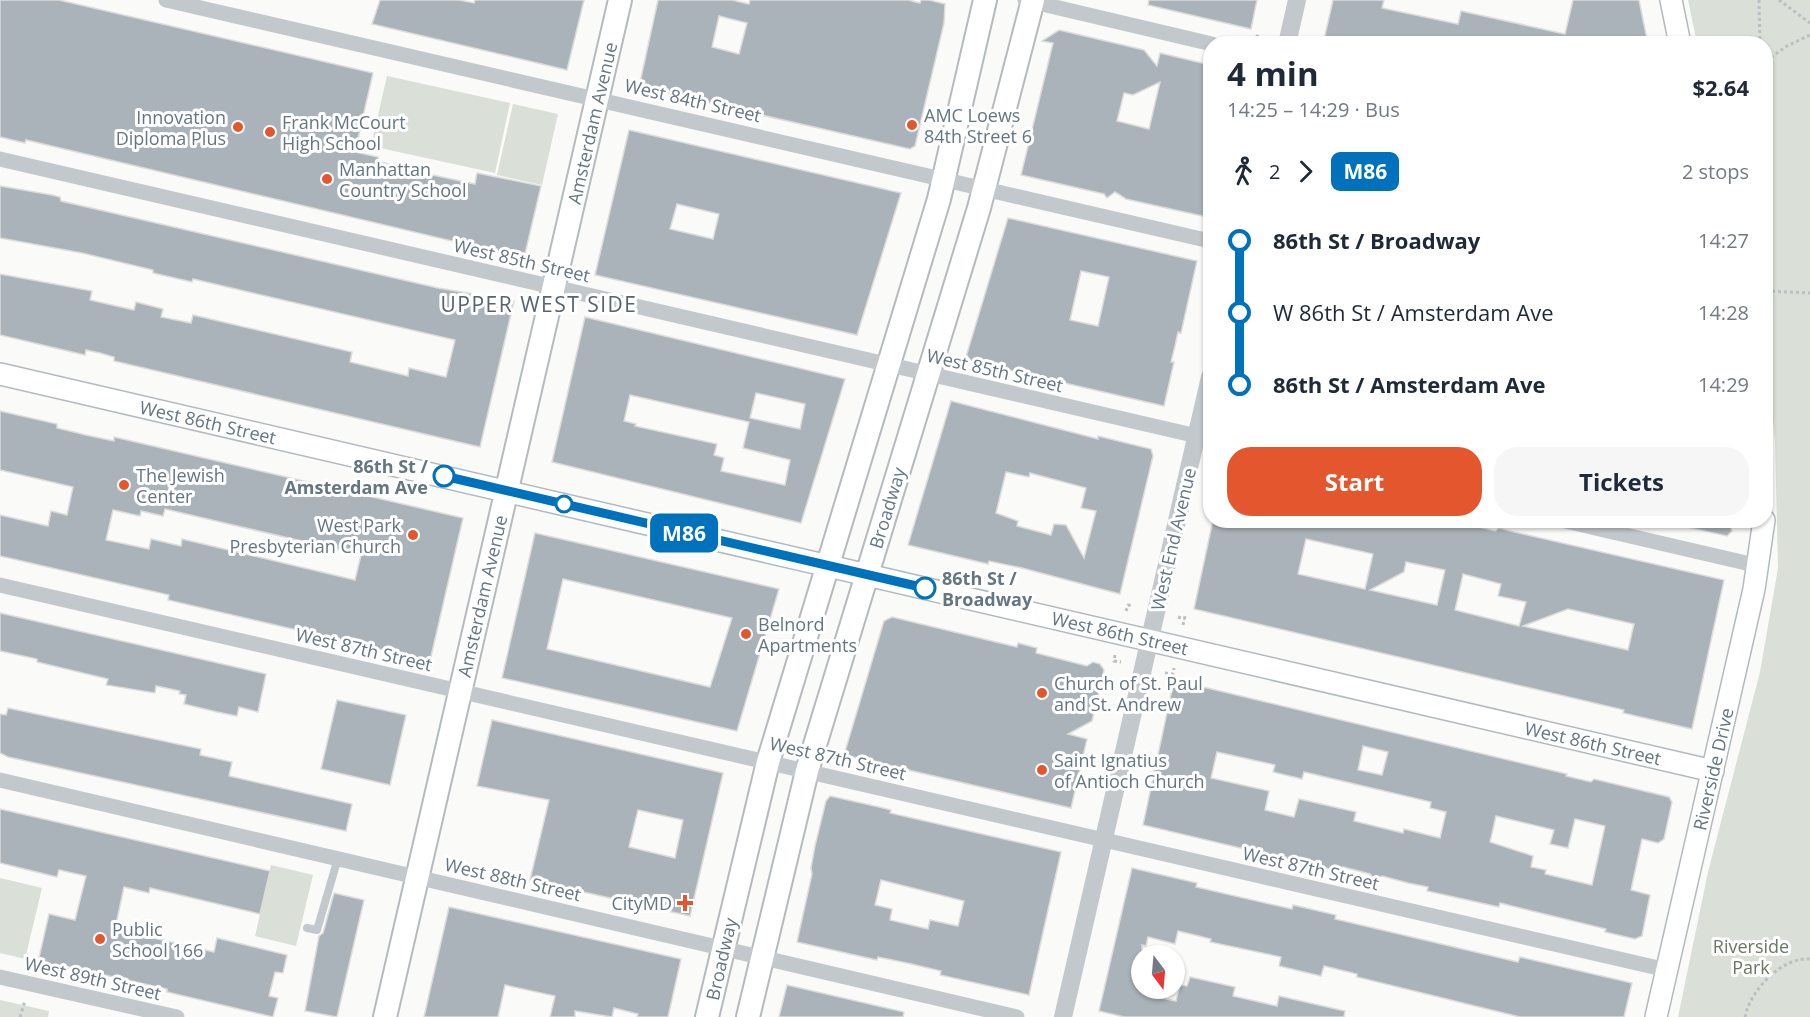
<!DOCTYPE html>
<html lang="en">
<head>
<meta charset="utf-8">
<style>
	body { margin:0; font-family:"Open Sans",sans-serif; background:#f6f6f7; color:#1f2937; height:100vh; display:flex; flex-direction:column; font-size:22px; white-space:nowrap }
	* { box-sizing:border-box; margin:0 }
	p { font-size:20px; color:#747a83 }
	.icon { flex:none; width:33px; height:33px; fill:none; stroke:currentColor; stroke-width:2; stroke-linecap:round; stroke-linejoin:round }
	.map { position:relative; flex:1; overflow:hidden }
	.drawer { position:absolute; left:1203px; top:36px; width:570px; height:492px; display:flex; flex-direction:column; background:#fff; border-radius:24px; box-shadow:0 2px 4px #0004 }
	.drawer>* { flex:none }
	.badge { padding:0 12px; border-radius:9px; font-size:21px; line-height:39px }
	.needle { width:39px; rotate:164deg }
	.controls { position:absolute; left:1131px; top:945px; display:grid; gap:12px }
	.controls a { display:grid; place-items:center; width:54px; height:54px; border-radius:50%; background:#fff; box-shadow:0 2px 4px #0004; font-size:30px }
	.map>.badge { position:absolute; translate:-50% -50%; box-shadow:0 0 0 3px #fff }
	.legs { display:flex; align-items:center; gap:9px; height:66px; padding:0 24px; font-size:20px }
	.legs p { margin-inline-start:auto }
	.headline { display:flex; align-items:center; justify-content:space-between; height:102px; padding:0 24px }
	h1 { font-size:33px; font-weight:700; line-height:45px }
	.cta { display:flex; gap:12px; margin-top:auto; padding:12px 24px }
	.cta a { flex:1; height:69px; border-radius:24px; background:#e4572e; color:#fff; font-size:24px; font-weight:700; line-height:69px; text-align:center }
	.cta a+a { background:#f6f6f7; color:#1f2937 }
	ul { padding:0 24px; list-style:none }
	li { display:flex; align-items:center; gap:21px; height:72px; font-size:22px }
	li i { display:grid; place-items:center; width:9px; height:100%; margin:0 8px; background:currentColor }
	li i::after { content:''; width:15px; height:15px; margin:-8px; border:4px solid; border-radius:50%; background:#fff }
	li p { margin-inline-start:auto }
	li:first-child i { background:linear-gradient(#0000 50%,currentColor 0) }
	li:last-child i { background:linear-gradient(currentColor 50%,#0000 0) }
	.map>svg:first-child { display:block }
	.green { fill:#dadfd7 }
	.building { fill:#aab3b9; stroke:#dcdcda; stroke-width:1.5; fill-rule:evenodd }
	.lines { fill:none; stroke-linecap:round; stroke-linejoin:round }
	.secondary-casing { stroke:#b3babf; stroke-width:24 }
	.primary-casing { stroke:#b5babe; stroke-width:26 }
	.path { stroke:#bbbfc2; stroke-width:3; stroke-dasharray:3 3; stroke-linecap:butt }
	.service { stroke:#c3c8cc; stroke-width:8 }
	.minor { stroke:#c3c8cc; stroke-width:15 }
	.tertiary { stroke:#c3c8cc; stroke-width:18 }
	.secondary { stroke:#fff; stroke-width:21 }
	.primary { stroke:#fff; stroke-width:22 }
	.line-1-casing { stroke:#fff; stroke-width:14 }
	.line-1 { stroke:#0072bc; stroke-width:9 }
	.poi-dot { fill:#e4572e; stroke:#fff; stroke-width:2 }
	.stop-1-dot { fill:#fff; stroke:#0072bc; stroke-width:3 }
	.labels { text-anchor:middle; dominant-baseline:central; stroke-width:6; stroke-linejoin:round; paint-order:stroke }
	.street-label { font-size:18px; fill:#657683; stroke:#fff }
	.poi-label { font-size:18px; fill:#657683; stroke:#fff; text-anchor:start }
	.stop-label { font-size:18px; font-weight:bold; fill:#657683; stroke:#fff; text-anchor:end }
	.park-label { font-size:18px; fill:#687a64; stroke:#fff }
	.quarter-label { font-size:21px; letter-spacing:1.5px; fill:#57646e; stroke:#fff }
</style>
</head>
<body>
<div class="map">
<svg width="1810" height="1017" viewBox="0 0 1810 1017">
	<rect width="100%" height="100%" fill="#fafaf8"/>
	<path class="green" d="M1688,0H1810V1017H1678L1708,872L1760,672L1778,568L1775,442L1766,336V44L1697,43Z
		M387,76L510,103L495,173L371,146Z
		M513,104L558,114L542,185L497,175Z
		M271,865L313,875L296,946L255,936Z
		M0,878L42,888L25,959L0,953Z
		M0,1000L49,1011L48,1017H0Z"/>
	<path class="building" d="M0,0H59L373,73L355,152L378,157V161L409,170L475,184L477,173L541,186L524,258L26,140L25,143L0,137Z
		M380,0H459L474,3L475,0H584L567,70L372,24Z
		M658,0H732L749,4L750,0H908L920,3L921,0H929L945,4L944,23L915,146L910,149L639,87ZM719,16L747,23L739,54L712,47Z
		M1149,0H1257L1251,29L1148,5Z
		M1333,0H1384L1382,8L1458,24L1461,11L1565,34L1573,0H1639L1648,44H1323Z
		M1059,30L1144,50L1157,66L1160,53L1210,65V204L1207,217L1126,199L1115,192L1107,198L1104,194L1021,175L1053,43L1042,41ZM1160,82L1149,129L1117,121L1124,93L1133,95Z
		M629,130L901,193L857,335L595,275ZM677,204L719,214L713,239L670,229Z
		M0,186L52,195L60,197L61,201L438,288L514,301L480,447L114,361V357L100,353L86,350L85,355L0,335V274L92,291L90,300L134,310L136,302L163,309L161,317L191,323L193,315L352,352L350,362L408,376L409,368L446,377L455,340L193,279L192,282L153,273V270L82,253L0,238Z
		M1008,218L1197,261L1181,333L1178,332L1175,346L1171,362H1174L1164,406L965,360ZM1081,271L1109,277L1098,326L1070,320Z
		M585,317L845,379L801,523L552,462ZM756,393L805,404L800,429L750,418ZM630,395L749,422L743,448L790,460L785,485L721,471L724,458L714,455L717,444L635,426L636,424L624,421Z
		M951,401L1098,439V436L1151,449L1153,456L1120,594L1022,568L989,561L988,564L908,545ZM1006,472L1029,477L1030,473L1086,488L1081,508L1096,511L1084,558L1066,525L1054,524L1051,535L1017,526L1018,521L996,513Z
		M0,411L57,424V428L86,435L114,441V437L463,518L430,661L168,600L169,595L0,556V515L48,526L51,511L67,515L73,487L0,470ZM165,509L361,555L355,580L182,539L181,546L151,539L149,549L106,540L113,510L140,516L141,511L163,516Z
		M1213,520H1450L1495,531L1499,528L1510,531L1724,580L1692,729L1623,713L1624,710L1194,609ZM1306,539L1373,554L1365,589L1298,574ZM1406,562L1445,570L1437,605L1370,590L1404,572ZM1463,574L1501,584L1498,596L1526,602L1519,626L1455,610ZM1568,609L1634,624L1628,650L1523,626Z
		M1683,520H1728L1732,531L1727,536L1682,526Z
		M535,533L779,589L737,731L502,678ZM563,579L732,618L710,687L547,649Z
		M0,613L266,674L258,712L239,707L237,716L217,712L184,704L186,695L179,694L180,691L156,686L155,693L106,685L108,679L37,662V659L0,651Z
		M892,617L1017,647L1018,643L1037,648L1036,653L1087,666L1093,662L1100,664L1104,670L1092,721L1068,734L1087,739L1071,808L844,755L884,621Z
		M1174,680L1567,774L1566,776L1591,782L1594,779L1669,797L1672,802L1664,839L1658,843L1642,839L1631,890L1650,895L1642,936L1635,939L1605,932L1606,929L1528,910L1500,903L1499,907L1427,891L1428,887L1408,883L1382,876L1374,879L1370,874L1343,867L1342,872L1143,825ZM1363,746L1388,752L1382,775L1358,770ZM1217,752L1275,765L1273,772L1302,779L1304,772L1431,802L1430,808L1446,812L1440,838L1404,829L1403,833L1354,821L1356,812L1299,799L1294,817L1265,810L1269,791L1211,778ZM1496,816L1554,830L1550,844L1568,848L1575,819L1605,826L1592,885L1545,874L1546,870L1531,867L1533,856L1490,842Z
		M337,700L406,715L390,785L321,769Z
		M8,708L201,749L200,755L232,762L229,776L352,804L346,831L8,757L0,753V714L6,715Z
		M492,720L723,773L690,916L530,880L549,800L477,786ZM638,810L683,820L675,858L629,847Z
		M830,796L879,807L891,810L890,813L1061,852L1029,995L940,975L941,971L907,963L878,957L877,960L797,942L812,874L811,868L815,846L826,801ZM881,880L964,901L958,926L930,920L928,929L890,920L892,909L875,905Z
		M0,809L270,871L260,914L150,888L149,893L124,887L115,929L214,952L217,938L287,955L283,973L275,972L269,996L278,998L273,1017L167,992V989L61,965L60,967L38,962L49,914L75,920L86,876L59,870L57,877L0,863Z
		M1132,868L1197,883L1196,887L1292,909L1293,905L1336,915L1335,919L1518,962L1520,957L1632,983L1624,1017H1520L1357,977V974L1324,966L1321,976L1279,966L1281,957L1210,942L1211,939L1178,931L1175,944L1148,937L1146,946L1142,945L1143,994L1176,1001L1180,985L1187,986L1190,977L1235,987L1233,996L1277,1006L1279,996L1345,1011L1344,1017H1124L1099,1011Z
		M334,893L364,900L337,1017L305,1011L319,936L323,933Z
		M449,907L681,959L668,1017H637L638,1014L614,1008L612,1017L575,1011V1017H550L555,996L505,985L498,1017H424Z
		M787,985L904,1012L903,1017H779Z"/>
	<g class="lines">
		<g class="secondary-casing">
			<path id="secondary" d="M1671,0L1680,44
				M0,374L1713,771
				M1656,1017L1754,589L1764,520"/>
		</g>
		<g class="primary-casing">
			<path id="primary" d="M385,1017L620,0
				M707,1017L768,762L939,199L985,0
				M748,1017L807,771L979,208L1033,0"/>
		</g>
		<path class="path" d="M1759,0L1760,44
			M1779,0L1810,23
			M1256,43L1257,36L1264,39
			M1766,61L1787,46L1810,35
			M1766,291L1810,293
			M1126,611L1128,605L1133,606
			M1178,617L1185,619
			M1183,625L1185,616
			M1115,655L1114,661L1121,662
			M1165,673L1173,674L1174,668
			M20,1017L25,1001
			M1745,1017C1750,991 1781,957 1810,959"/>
		<path class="service" d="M307,928L317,930L338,858"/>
		<path class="minor" d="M166,0L1210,241
			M1025,0L1212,44
			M0,159L1210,439
			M1561,520L1759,566
			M0,585L1667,970
			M0,780L1017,1017
			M0,977L177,1017"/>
		<path class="tertiary" d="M1287,44L1297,0
			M1063,1017L1210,377"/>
		<use href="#secondary" class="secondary"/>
		<use href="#primary" class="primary"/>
	</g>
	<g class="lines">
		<g class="line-1-casing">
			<path id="line-1" d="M444,476L925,588"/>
		</g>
		<use href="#line-1" class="line-1"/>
	</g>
	<g class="poi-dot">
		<circle cx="912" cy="125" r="6"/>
		<circle cx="238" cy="127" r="6"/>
		<circle cx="270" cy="132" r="6"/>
		<circle cx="327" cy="179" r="6"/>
		<circle cx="124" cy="485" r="6"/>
		<circle cx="413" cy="535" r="6"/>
		<circle cx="746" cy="634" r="6"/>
		<circle cx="1042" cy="693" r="6"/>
		<circle cx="1042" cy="770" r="6"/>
		<path d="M682 894h6v6h6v6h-6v6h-6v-6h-6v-6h6z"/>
		<circle cx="100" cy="939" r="6"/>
	</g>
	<g class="stop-1-dot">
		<circle cx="444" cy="476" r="10"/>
		<circle cx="564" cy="504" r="8"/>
		<circle cx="925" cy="588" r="10"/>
	</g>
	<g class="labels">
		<g class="street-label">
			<text transform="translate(693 100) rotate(13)">West 84th Street</text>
			<text transform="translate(592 123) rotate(-77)">Amsterdam Avenue</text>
			<text transform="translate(522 260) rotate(13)">West 85th Street</text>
			<text transform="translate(995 370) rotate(13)">West 85th Street</text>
			<text transform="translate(208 422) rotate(13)">West 86th Street</text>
			<text transform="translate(887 508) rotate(-73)">Broadway</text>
			<text transform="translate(1173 539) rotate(-77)">West End Avenue</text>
			<text transform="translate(482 596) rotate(-77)">Amsterdam Avenue</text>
			<text transform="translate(1120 633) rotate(13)">West 86th Street</text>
			<text transform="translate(364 649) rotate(13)">West 87th Street</text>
			<text transform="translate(1593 743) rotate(13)">West 86th Street</text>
			<text transform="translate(838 758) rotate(13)">West 87th Street</text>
			<text transform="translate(1713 769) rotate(-77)">Riverside Drive</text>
			<text transform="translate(1311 868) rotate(13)">West 87th Street</text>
			<text transform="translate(513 879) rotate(13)">West 88th Street</text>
			<text transform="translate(721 959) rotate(-77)">Broadway</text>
			<text transform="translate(93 978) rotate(13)">West 89th Street</text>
		</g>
		<g class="poi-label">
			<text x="924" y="115">AMC Loews<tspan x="924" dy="21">84th Street 6</tspan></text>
			<text x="226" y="117" text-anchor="end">Innovation<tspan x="226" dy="21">Diploma Plus</tspan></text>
			<text x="282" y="122">Frank McCourt<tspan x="282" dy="21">High School</tspan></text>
			<text x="339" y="169">Manhattan<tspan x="339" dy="21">Country School</tspan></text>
			<text x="136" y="475">The Jewish<tspan x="136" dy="21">Center</tspan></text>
			<text x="401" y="525" text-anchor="end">West Park<tspan x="401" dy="21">Presbyterian Church</tspan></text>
			<text x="758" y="624">Belnord<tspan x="758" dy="21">Apartments</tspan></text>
			<text x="1054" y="683">Church of St. Paul<tspan x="1054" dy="21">and St. Andrew</tspan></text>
			<text x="1054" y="760">Saint Ignatius<tspan x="1054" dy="21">of Antioch Church</tspan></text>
			<text x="672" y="903" text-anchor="end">CityMD</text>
			<text x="112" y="929">Public<tspan x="112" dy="21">School 166</tspan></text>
		</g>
		<g class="stop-label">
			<text x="428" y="466">86th St /<tspan x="428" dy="21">Amsterdam Ave</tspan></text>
			<text x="942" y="578" text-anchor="start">86th St /<tspan x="942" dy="21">Broadway</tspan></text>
		</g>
		<g class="park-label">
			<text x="1751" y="946">Riverside<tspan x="1751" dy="21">Park</tspan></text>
		</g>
		<g class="quarter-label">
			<text x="539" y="304">UPPER WEST SIDE</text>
		</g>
	</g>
</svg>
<div class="controls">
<a><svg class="needle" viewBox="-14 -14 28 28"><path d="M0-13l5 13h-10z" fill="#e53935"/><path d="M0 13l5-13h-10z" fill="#747a83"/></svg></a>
</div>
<b class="badge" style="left:684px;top:533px;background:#0072bc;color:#fff">M86</b>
<section class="drawer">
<div class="headline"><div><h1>4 min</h1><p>14:25 – 14:29 · Bus</p></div><b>$2.64</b></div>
<div class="legs"><svg class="icon" aria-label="walk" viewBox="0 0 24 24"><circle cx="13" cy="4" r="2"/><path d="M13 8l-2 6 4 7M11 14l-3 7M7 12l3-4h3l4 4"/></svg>2<svg class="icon" aria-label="forward" viewBox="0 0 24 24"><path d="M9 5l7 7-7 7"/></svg><b class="badge" style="background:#0072bc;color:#fff">M86</b><p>2 stops</p></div>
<ul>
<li><i style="color:#0072bc"></i><b>86th St / Broadway</b><p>14:27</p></li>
<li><i style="color:#0072bc"></i><span>W 86th St / Amsterdam Ave</span><p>14:28</p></li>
<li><i style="color:#0072bc"></i><b>86th St / Amsterdam Ave</b><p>14:29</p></li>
</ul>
<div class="cta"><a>Start</a><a>Tickets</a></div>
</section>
</div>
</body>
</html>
